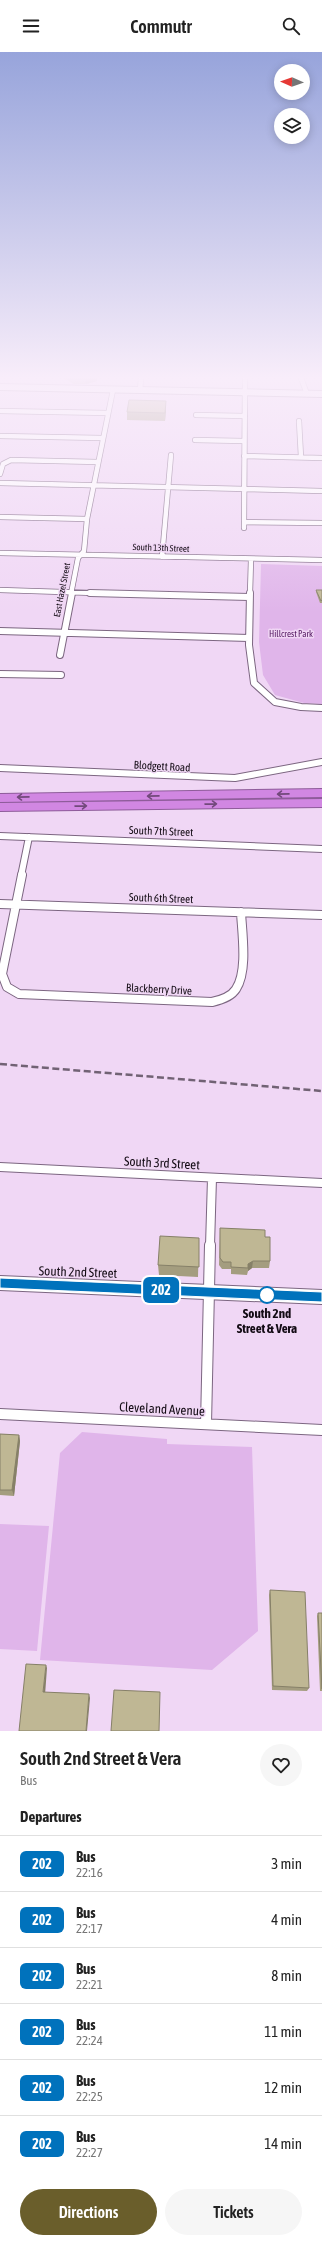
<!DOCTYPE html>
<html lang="en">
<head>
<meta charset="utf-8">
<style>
	body { margin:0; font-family:"Asap Condensed",sans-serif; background:#f6f6f6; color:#222; height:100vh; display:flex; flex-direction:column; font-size:15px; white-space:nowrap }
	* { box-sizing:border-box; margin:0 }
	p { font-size:13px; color:#767676 }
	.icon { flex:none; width:22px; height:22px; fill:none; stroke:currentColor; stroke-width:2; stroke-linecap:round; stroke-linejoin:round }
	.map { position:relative; height:1679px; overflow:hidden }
	.drawer { display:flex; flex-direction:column; background:#fff; flex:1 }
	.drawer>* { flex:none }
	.badge { padding:0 8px; border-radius:6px; font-size:14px; line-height:26px }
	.needle { width:26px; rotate:272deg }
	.controls { position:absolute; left:274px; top:12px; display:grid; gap:8px }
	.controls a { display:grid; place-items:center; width:36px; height:36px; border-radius:50%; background:#fff; box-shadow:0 2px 10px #0003; font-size:20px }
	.map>.badge { position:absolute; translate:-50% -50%; box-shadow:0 0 0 2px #fff }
	h2 { padding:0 20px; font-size:15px; line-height:36px }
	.round { display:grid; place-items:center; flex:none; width:42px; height:42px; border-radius:21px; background:#f6f6f6 }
	.summary { display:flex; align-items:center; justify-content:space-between; height:68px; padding:0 20px }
	h1 { font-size:19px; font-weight:600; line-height:30px }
	.action { display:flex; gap:8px; margin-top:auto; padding:8px 20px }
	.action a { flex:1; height:46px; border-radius:24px; background:#6a5e2b; color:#fff; font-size:16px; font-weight:600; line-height:46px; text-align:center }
	.action a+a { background:#f6f6f6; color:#222 }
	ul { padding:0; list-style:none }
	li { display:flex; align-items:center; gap:12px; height:56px; padding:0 20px; border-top:1px solid #e0e0e0 }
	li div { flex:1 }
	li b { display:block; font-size:15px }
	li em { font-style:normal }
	li .badge { min-width:44px; font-weight:700; text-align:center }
	header { display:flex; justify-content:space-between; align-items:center; height:52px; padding:0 20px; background:#fff; font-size:18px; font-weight:600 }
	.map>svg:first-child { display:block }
	.green { fill:#e0b5ea }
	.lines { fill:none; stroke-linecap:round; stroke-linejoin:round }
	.minor-far3-casing { stroke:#7c6681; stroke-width:6 }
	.minor-far2-casing { stroke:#7c6681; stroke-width:8 }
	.minor-far1-casing { stroke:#7c6681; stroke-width:10 }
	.minor-casing { stroke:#7c6681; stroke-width:12 }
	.tertiary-far1-casing { stroke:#7c6681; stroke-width:8 }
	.tertiary-casing { stroke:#7c6681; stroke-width:16 }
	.motorway-casing { stroke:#8e5c9a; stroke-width:2 }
	.minor-far3 { stroke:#fff; stroke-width:4.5 }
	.minor-far2 { stroke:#fff; stroke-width:6 }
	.minor-far1 { stroke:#fff; stroke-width:8 }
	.minor { stroke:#fff; stroke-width:10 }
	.tertiary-far1 { stroke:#fff; stroke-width:6 }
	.tertiary { stroke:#fff; stroke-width:14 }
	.motorway { fill:#d187e2; fill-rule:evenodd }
	.rail { stroke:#716274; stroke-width:2.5; stroke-dasharray:7 3.5; stroke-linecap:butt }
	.wall { fill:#a49d7f }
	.shaded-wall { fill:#868068 }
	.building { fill:#bfb794; stroke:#868068 }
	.oneway { stroke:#72497b }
	.line { fill:#0072bc; stroke:#fff }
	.stop-dot { fill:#fff; stroke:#0072bc; stroke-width:2 }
	.labels { text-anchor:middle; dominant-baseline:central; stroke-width:3; stroke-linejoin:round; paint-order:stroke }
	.far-street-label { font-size:9px; fill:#130b14; stroke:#f0d7f5 }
	.far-park-label { font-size:9px; fill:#531760; stroke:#f0d7f5 }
	.street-label { font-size:11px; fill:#130b14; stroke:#f0d7f5 }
	.near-street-label { font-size:13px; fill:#130b14; stroke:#f0d7f5 }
	.near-stop-label { font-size:13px; font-weight:bold; fill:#130b14; stroke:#f0d7f5 }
</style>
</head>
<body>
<header><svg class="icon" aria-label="menu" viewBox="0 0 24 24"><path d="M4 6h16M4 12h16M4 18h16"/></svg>Commutr<svg class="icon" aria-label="search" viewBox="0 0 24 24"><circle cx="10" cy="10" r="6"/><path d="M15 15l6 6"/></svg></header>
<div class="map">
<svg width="322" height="1679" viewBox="0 0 322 1679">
	<rect width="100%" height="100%" fill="#f0d7f5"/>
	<path class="green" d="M261,512L322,514V652L304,651L275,643L263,623L259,590Z
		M82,1380L167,1387V1392L252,1395L258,1579L212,1618L40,1608L60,1401Z
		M0,1472L49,1474L37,1599L0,1597Z"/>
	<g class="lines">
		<g class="minor-far3-casing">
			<path id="minor-far3" d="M301,326L307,342
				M140,338L141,326
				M0,359L108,361
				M196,363L245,364
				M299,369L301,405
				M0,384L102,386
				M195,388L244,389
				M244,404L322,406
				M0,422L3,412L11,408L98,410
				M0,431L322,439
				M0,465L87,467
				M244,470L322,471
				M244,476L245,326
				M0,501L322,508
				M162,505L171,403
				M0,538L126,542
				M71,542L78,506L84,499L87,467L113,338
				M250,542L251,507"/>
		</g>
		<g class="minor-far2-casing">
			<path id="minor-far2" d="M90,541L249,545
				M250,541L249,593L254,631L275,650L301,655L322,656
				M0,579L249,586
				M60,603L72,541
				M0,622L61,623
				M0,716L235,726L322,710
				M0,784L322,797
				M21,824L29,785"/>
		</g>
		<g class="minor-far1-casing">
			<path id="minor-far1" d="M22,823L2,922L7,935L19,942L212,950C221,948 231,945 236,937C248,919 242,881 241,860
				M0,852L322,863
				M0,1115L322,1131
				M210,1194L212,1126"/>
		</g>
		<g class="minor-casing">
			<path id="minor" d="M0,1362L322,1378
				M206,1372L210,1193"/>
		</g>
		<g class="tertiary-far1-casing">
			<path id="tertiary-far1" d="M0,335L322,342"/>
		</g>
		<g class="tertiary-casing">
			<path id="tertiary" d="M0,1231L322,1245"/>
		</g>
		<g class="motorway-casing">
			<path id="motorway" d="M322,737V745L0,750V742Z
				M322,747V755L0,759V751H2Z"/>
		</g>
		<use href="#minor-far3" class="minor-far3"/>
		<use href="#minor-far2" class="minor-far2"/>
		<use href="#minor-far1" class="minor-far1"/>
		<use href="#minor" class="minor"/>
		<use href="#tertiary-far1" class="tertiary-far1"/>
		<use href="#tertiary" class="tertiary"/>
		<use href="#motorway" class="motorway"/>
		<path class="rail" d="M0,1012L322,1039"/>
	</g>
	<path class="wall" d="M64,326H97V329L86,332H74L65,327Z
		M166,356L165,369L127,368V360Z
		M316,538H322V551H320L316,540Z
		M220,1176L265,1185L270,1209L269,1216H252L248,1219L247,1223L231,1222V1217H222L219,1213Z
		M199,1186L198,1225L159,1223L158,1213Z
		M0,1382L19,1383L20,1389L14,1444L0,1443Z
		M270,1538L309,1636L307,1639L272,1638L269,1543Z
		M318,1561H322V1639H320L317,1564Z"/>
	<path class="shaded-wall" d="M85,326H97V329L86,332Z
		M166,349V356L165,369V361Z
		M253,1209L252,1216L248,1219V1212Z
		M19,1383L20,1389L14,1444L12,1438Z
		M46,1613L47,1616L45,1643L43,1640Z
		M89,1642L90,1646L87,1679H86Z"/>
	<path class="building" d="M129,348L166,349L165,361L127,360Z
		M316,538H322V548L321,549Z
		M220,1176L265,1178V1185H270V1209H253L248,1212V1216L231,1215V1210H223L220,1206Z
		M160,1184L199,1186V1215L158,1213Z
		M0,1382L19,1383L12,1438H0Z
		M270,1538L305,1540L309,1636L273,1634Z
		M318,1561H322V1637Z
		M26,1612L46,1613L43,1640L89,1642L86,1679H19Z
		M114,1638L160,1640L159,1679H111Z"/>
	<defs><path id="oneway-shaft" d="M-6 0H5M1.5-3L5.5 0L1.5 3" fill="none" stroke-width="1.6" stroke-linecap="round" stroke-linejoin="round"/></defs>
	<g class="oneway">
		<use href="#oneway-shaft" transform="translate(283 742) rotate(179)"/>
		<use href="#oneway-shaft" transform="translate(153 744) rotate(179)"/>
		<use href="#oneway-shaft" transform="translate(23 745) rotate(179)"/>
		<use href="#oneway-shaft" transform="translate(211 752) rotate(-1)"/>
		<use href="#oneway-shaft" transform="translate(81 754) rotate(-1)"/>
	</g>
	<linearGradient id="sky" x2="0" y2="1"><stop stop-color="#97a4db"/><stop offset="0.58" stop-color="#f8edfa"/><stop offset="1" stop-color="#f8edfa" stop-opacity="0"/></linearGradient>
	<rect width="322" height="561" fill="url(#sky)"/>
	<path class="line" d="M0,1226L322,1240V1250L0,1236Z"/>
	<circle class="stop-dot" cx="267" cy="1243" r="8"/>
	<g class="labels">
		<g class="far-street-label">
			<text transform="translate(161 496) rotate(2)">South 13th Street</text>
			<text transform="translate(62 538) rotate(-79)">East Hazel Street</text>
		</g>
		<g class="far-park-label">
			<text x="291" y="582">Hillcrest Park</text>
		</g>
		<g class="street-label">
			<text transform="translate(162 714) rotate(3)">Blodgett Road</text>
			<text transform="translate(161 779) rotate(2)">South 7th Street</text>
			<text transform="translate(161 846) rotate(2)">South 6th Street</text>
			<text transform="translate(159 937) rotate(3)">Blackberry Drive</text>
		</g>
		<g class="near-street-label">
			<text transform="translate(162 1111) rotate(3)">South 3rd Street</text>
			<text transform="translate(78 1220) rotate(2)">South 2nd Street</text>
			<text transform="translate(162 1357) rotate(3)">Cleveland Avenue</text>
		</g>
		<g class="near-stop-label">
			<text x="267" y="1261">South 2nd<tspan x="267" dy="15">Street &amp; Vera</tspan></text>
		</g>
	</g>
</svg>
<div class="controls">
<a><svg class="needle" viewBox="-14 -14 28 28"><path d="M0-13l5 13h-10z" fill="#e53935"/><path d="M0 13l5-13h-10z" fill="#767676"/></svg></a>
<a><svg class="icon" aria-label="layers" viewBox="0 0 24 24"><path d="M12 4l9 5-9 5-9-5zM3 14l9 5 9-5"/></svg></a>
</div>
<b class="badge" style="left:161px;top:1238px;background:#0072bc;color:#fff">202</b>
</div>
<section class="drawer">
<div class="summary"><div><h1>South 2nd Street &amp; Vera</h1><p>Bus</p></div><a class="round"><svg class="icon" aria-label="heart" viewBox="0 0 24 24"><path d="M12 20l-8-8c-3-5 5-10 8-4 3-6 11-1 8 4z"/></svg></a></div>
<h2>Departures</h2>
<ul>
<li><span class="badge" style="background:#0072bc;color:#fff">202</span><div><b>Bus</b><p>22:16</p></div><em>3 min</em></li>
<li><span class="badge" style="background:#0072bc;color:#fff">202</span><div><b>Bus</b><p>22:17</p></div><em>4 min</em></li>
<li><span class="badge" style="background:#0072bc;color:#fff">202</span><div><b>Bus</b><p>22:21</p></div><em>8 min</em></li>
<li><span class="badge" style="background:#0072bc;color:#fff">202</span><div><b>Bus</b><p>22:24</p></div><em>11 min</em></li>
<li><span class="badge" style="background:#0072bc;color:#fff">202</span><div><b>Bus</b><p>22:25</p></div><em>12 min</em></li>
<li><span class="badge" style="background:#0072bc;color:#fff">202</span><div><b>Bus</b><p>22:27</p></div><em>14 min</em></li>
</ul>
<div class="action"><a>Directions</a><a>Tickets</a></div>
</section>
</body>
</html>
